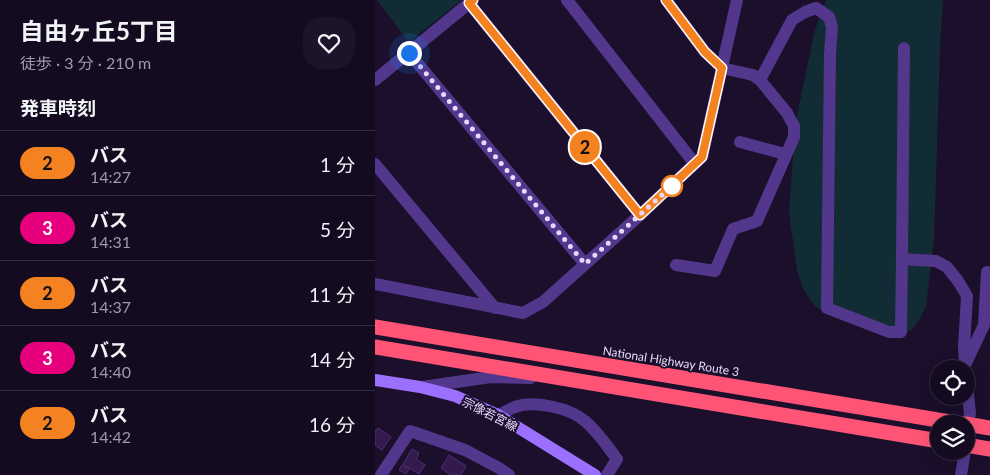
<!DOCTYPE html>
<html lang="ja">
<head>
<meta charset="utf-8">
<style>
	body { margin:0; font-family:Lato,"Noto Sans JP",sans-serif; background:#1d1429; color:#f1f3f6; height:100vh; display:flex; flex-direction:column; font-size:19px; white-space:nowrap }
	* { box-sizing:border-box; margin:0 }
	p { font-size:16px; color:#9d9ba5 }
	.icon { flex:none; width:28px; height:28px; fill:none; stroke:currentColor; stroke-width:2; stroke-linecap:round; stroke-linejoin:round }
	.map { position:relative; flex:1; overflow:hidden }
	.drawer { display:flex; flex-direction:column; background:#140b20; width:375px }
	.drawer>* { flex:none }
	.badge { padding:0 10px; border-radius:16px; font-size:18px; line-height:32px }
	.tools { position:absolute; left:555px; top:360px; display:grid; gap:10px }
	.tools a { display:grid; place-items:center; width:45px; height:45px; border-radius:50%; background:#140b20; box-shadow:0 5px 20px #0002,0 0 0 1px #332b3e; font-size:25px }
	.you { position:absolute; width:25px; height:25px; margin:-12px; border:4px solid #fff; border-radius:50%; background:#1a73e8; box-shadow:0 0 0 8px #1a73e833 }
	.map>.badge { position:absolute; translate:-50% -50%; box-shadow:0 0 0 2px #fff }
	h2 { padding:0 20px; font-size:19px; line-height:45px }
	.round { display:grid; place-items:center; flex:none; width:52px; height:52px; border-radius:20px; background:#1d1429 }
	.summary { display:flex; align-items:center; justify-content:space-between; height:85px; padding:0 20px }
	h1 { font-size:24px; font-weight:700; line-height:38px }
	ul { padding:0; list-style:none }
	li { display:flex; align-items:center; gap:15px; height:65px; padding:0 20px; border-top:1px solid #332b3e }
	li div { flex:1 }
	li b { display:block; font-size:19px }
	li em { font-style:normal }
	li .badge { min-width:55px; font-weight:700; text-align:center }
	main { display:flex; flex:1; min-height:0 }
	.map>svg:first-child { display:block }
	.green { fill:#122c35 }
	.building { fill:#321a4d; stroke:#512b7a }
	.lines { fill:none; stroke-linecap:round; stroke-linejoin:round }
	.street { stroke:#52378c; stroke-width:12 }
	.secondary { stroke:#9b70ff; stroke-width:12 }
	.highway { stroke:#ff5476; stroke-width:15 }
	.highway-bridge { stroke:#ff5476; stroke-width:15 }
	.line-casing { stroke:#fff; stroke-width:11 }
	.line { stroke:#f58220; stroke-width:8 }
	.walk { stroke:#e8d9ff; stroke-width:5; stroke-dasharray:0 9 }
	.stop-dot { fill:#fff; stroke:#f58220; stroke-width:2.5 }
	.labels { text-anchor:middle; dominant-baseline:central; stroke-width:4; stroke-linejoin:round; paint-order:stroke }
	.street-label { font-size:12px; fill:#e8d9ff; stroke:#1b0f2b }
</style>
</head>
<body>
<main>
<section class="drawer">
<div class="summary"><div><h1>自由ヶ丘5丁目</h1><p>徒歩 · 3 分 · 210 m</p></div><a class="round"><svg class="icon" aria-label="heart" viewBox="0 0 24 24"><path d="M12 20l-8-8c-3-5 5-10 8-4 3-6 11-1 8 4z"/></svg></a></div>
<h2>発車時刻</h2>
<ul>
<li><span class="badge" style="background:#f58220;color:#111">2</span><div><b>バス</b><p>14:27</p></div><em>1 分</em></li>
<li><span class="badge" style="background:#e6007e;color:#fff">3</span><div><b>バス</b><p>14:31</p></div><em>5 分</em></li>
<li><span class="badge" style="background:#f58220;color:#111">2</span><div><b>バス</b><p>14:37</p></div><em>11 分</em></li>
<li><span class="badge" style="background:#e6007e;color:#fff">3</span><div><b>バス</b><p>14:40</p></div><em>14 分</em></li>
<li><span class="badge" style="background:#f58220;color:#111">2</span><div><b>バス</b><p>14:42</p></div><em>16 分</em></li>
</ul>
</section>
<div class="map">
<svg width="615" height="475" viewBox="0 0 615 475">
	<rect width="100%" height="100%" fill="#1b0f2b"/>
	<path class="green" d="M2,0H87L34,42Z
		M451,0H568L565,48L559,239L551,306L544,321L537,329L526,336L485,327L458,317L441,307L435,300L428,288L422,270L414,213L420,125L440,30Z"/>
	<path class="building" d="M3,428L16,437L7,450L0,445V432Z
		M37,449L44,453L41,459L50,465L44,474L28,464Z
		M74,455L91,466L86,475H76L66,468Z
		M27,465L34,469L31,474L24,470Z"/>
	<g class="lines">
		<path class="street" d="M192,0L320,164
			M291,0L330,52L347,68L378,75L385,80L412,113L419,126V137L382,221L358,229L340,271L301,265
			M94,3L265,215
			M34,53L210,264
			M0,80L98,0
			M385,80L417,20L430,12L441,8L454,17L457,27L455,54L452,308L514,332H526L527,259L561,261L572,267L583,281L592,296L589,346L590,365
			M365,142L410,154
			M0,164L120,308
			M527,259L529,48
			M0,284L148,313L168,302L265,215L327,157L362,0
			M591,363L609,325L612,272
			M591,377L595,413L591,439
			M47,387L116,377L156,378
			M123,415C129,413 134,409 140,407C159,400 195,408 210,421C223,432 232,446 242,459L232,475
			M6,475L35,431L90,450L124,468L134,475
			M586,475L590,451"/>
		<path class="secondary" d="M0,380L45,387L80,396L123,415L220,475"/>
		<path class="highway" d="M0,327L587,424
			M0,347L564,441
			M591,445L615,449"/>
		<path class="highway-bridge" d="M591,424L615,428"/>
	</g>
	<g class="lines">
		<g class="line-casing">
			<path id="line" d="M98,0L94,3L265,215L327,157L347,68L330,52L291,0"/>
		</g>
		<use href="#line" class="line"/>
		<path class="walk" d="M34,53L210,264L297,186"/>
	</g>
	<circle class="stop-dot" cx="297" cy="186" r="10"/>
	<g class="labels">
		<g class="street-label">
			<text transform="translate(296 361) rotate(9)">National Highway Route 3</text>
			<text transform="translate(115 414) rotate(27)">宗像若宮線</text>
		</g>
	</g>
</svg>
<div class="tools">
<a><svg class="icon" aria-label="locate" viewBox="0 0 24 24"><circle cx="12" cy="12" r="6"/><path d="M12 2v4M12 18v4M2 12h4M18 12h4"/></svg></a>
<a><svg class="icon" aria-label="layers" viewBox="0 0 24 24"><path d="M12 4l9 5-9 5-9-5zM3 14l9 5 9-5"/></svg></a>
</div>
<div class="you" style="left:34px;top:53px"></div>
<b class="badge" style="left:210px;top:147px;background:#f58220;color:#111">2</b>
</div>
</main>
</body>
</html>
